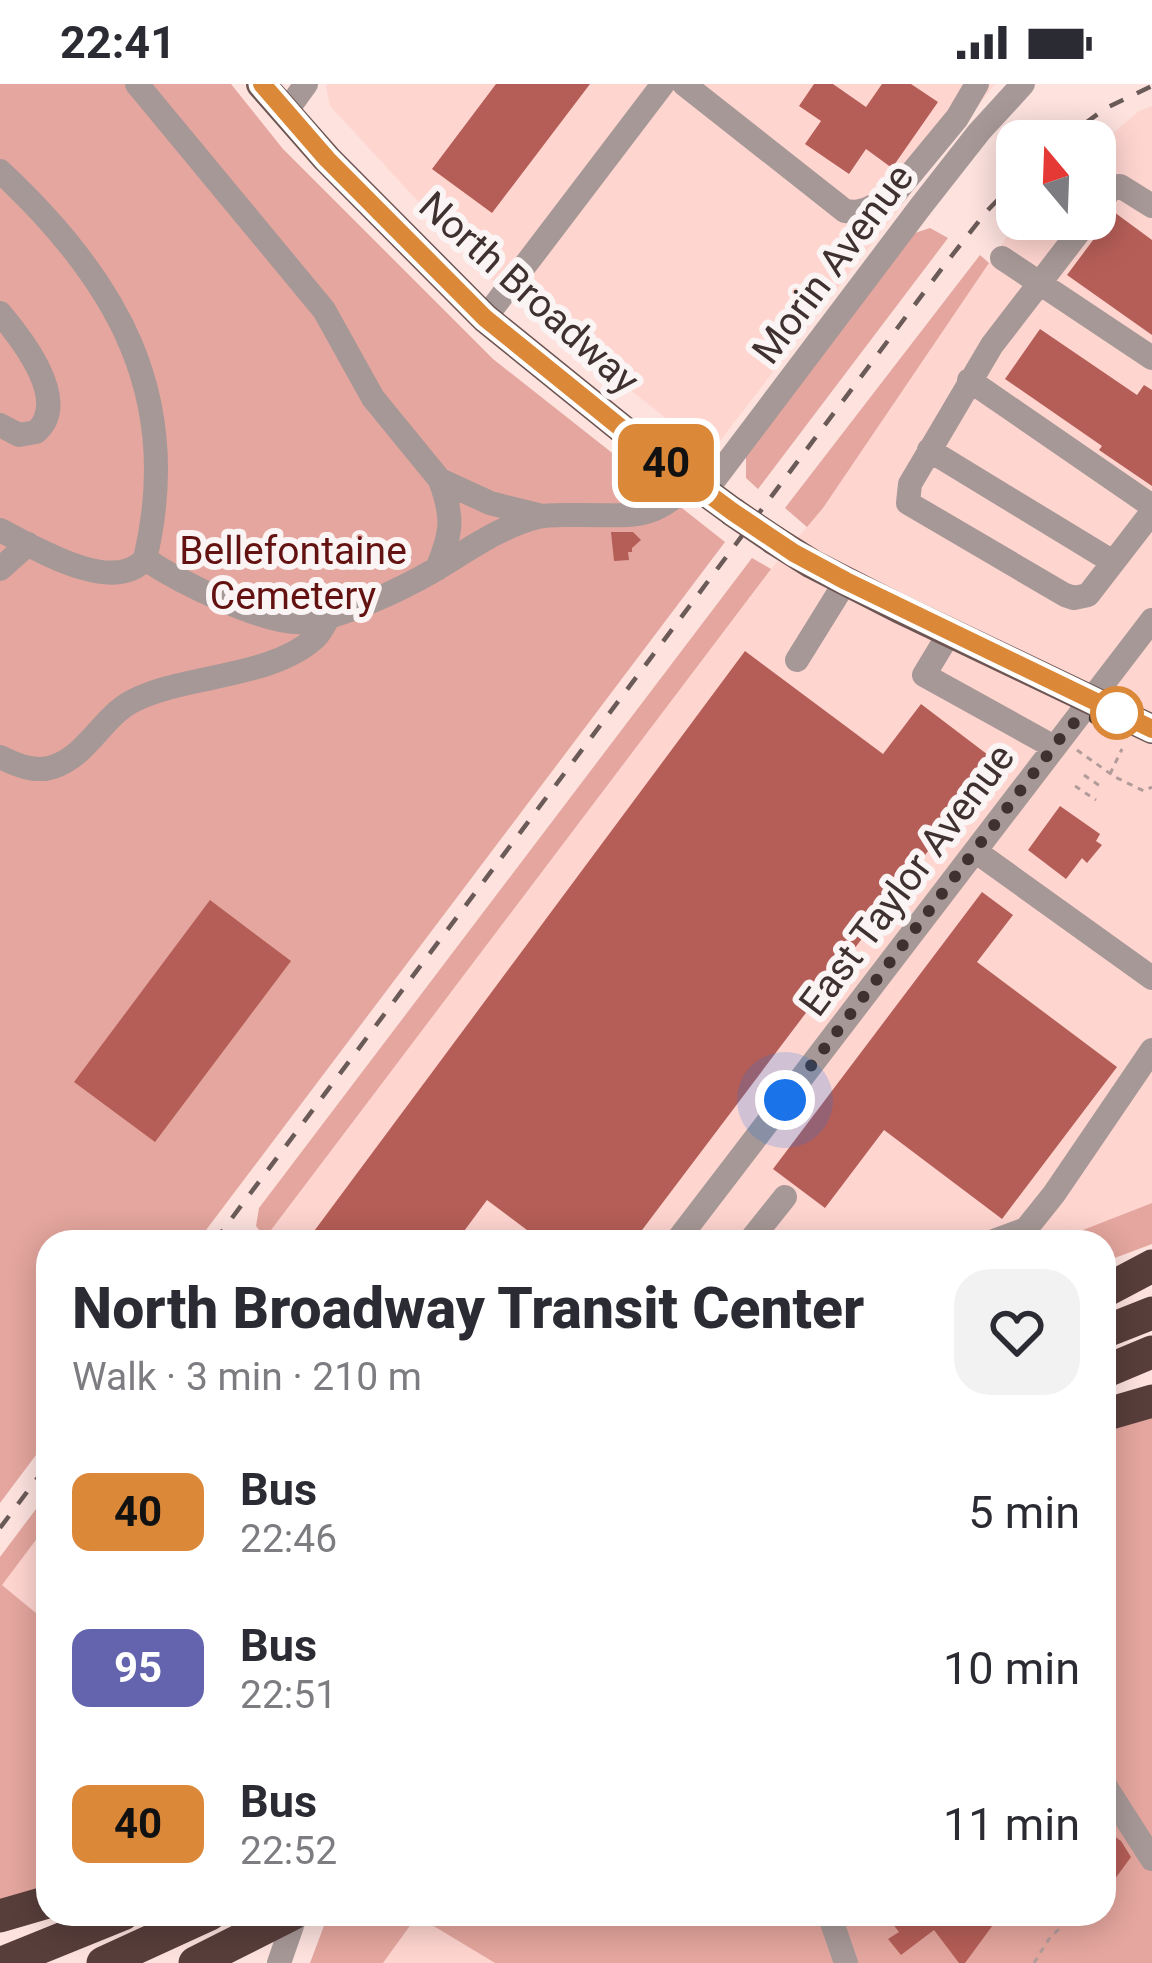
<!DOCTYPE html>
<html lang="en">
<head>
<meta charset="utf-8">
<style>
	body { margin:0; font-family:Roboto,sans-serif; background:#f2f2f3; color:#2b2b33; height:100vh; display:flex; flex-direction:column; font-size:45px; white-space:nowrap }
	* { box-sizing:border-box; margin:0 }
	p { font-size:39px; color:#7c7c81 }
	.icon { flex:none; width:66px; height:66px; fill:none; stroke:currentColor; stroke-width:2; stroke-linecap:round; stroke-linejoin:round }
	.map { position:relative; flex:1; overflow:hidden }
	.side { position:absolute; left:36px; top:1146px; width:1080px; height:696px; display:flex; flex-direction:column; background:#fff; border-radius:36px; box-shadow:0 6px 30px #0003 }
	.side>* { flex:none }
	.badge { padding:0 24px; border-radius:18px; font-size:42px; line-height:78px }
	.needle { width:78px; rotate:341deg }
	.controls { position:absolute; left:996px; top:36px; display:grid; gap:24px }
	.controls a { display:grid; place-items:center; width:120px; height:120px; border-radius:24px; background:#fff; box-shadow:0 6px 30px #0003; font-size:60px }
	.you { position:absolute; width:60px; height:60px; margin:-30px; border:9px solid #fff; border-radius:50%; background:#1a73e8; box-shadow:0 0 0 18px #1a73e833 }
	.map>.badge { position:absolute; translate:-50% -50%; box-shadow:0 0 0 6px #fff }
	.round { display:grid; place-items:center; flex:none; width:126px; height:126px; border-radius:36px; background:#f2f2f3 }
	.summary { display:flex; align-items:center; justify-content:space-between; height:204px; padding:0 36px }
	h1 { font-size:57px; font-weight:800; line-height:90px }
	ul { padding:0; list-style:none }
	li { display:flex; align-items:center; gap:36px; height:156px; padding:0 36px }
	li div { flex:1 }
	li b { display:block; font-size:45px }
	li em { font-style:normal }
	li .badge { min-width:132px; font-weight:700; text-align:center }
	.status { display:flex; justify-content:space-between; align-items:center; height:84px; padding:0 60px; background:#fff; direction:ltr }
	.status svg { height:33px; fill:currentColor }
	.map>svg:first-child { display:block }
	.built { fill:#ffd5d0 }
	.green { fill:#e4a69e }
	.building { fill:#b55e57 }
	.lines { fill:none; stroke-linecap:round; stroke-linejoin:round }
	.path { stroke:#b29c9a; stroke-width:3; stroke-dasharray:6 6; stroke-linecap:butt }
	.minor { stroke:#a69896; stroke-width:24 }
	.major { stroke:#6d5552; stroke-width:30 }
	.highway { stroke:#583e3b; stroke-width:33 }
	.rail { stroke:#6a5a58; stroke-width:4.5; stroke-dasharray:15 15; stroke-linecap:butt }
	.major-bridge { stroke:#6d5552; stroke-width:30 }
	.line-casing { stroke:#fff; stroke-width:27 }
	.line { stroke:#db8839; stroke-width:18 }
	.walk { stroke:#3e3130; stroke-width:12; stroke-dasharray:0 21.6 }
	.stop-dot { fill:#fff; stroke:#db8839; stroke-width:6 }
	.labels { text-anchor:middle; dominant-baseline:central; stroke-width:12; stroke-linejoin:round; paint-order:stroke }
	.street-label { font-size:39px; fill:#3e3130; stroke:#fbf4f4 }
	.park-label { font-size:39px; fill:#631211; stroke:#fbf4f4 }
</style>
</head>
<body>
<div class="status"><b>22:41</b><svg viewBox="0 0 49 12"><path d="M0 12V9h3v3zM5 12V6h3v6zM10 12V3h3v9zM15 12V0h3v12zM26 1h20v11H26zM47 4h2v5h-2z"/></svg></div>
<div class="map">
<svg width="1152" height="1879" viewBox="0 0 1152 1879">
	<rect width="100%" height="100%" fill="#fde2de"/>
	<path class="built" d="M328,0H995L719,358L703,364L485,190L330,22L326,3Z
		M1152,22V1119L1052,1158H261L771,485L823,424L1006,154L1025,135H1095V64L1139,27Z
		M48,1440V1539L2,1501Z
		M417,1831L495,1879H383Z"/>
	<path class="green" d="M0,0H231L283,65L493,275L725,458L197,1158H48V1355L0,1419Z
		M930,144L948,154L758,405L746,394V372L915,149Z
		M980,171L989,179L823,424L807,443L785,424Z
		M752,474L771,485L265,1154L256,1142L259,1124Z
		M1152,1119V1160L1104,1178V1158H1052Z
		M1152,1325V1879H495L417,1832L383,1879H310L325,1839L339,1830H1104V1339Z
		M48,1409V1440L2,1501L48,1539V1811L0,1825V1473Z"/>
	<path class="building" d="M496,0H590L492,129L432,85Z
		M814,0H833L866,23L882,0H911L938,18L892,84L866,65L849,90L805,60L821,37L799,22Z
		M1114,128L1152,156V251L1067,191Z
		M1040,245L1137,311L1144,301L1152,306V402L1099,366L1102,362L1005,295Z
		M611,448H633L641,456L632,464V468H628L629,476L614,477Z
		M745,567L883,670L921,620L996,677L633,1158H543L487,1116L456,1158H306Z
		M1060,722L1100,750L1096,757L1102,761L1087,779L1082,774L1066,795L1028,766Z
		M982,808L1013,831L977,878L1117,983L1002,1135L884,1046L825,1124L773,1085Z
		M210,816L291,877L155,1058L74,998Z
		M1104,1745L1121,1757L1131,1773L1112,1799L1104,1794Z
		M885,1830H1001L965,1879H959L934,1846L901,1871L888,1855L899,1848Z"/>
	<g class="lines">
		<path class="path" d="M1077,666L1115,693L1144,707L1152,703
			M1110,690L1122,665
			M1084,691L1103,704
			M1075,702L1096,716
			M1034,1879L1049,1855L1061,1843L1050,1830"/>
		<path class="minor" d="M137,0L324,226L373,314L440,396L490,419L542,432
			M684,0L845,127L856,128L867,125L891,114L957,34L977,0
			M285,29L306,0
			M0,87C117,196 184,312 145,475
			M1095,126L1112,103L1120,102L1152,122
			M1089,135L992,261L910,400L908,419L1065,511L1074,514L1088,511L1152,428
			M1002,174L1152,274
			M0,229C22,255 71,317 36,348L19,351L0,341
			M485,234L663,0
			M969,296L1152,422
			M929,366L1113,478
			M705,408L921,122L979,48L1023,0
			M0,446C36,464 113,512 145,475
			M145,475C178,497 266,542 305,538C343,533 400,506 433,487C467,467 499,443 538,433C550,430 563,431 575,431C630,430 651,440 692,397
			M0,485L28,460
			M437,485C452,448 454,434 440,396
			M950,548L924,591L1054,663
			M797,576L846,497
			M0,673C16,681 35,689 53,683C87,672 102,634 131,618C183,590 270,595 315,554C322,547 326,538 330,530
			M975,767L1152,894
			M676,1158L1152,536
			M749,1158L785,1113
			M991,1158L1026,1145L1054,1110L1152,966
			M1104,1700L1152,1775
			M829,1830L846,1879
			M279,1879L296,1830"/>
		<path class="major" d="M261,0L327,75L485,234L642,361L733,428
			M774,456L812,480L898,524L1152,645"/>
		<path class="highway" d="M1105,1207L1152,1182
			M1104,1248L1152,1229
			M1104,1288L1152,1268
			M1104,1331L1152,1317
			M0,1832L48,1818
			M2,1879L123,1830
			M103,1879L210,1830
			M195,1879L292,1830"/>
		<path class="rail" d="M1061,57L1106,24L1152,2
			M214,1158L946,179L987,127L1017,96
			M0,1444L48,1380"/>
		<path class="major-bridge" d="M733,428L774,456"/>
	</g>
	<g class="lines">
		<g class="line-casing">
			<path id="line" d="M262,0L327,75L485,234L642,361L733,428L794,469L846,497L1152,645"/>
		</g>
		<use href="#line" class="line"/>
		<path class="walk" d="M785,1016L1071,640L1117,629"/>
	</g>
	<circle class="stop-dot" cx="1117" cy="629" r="24"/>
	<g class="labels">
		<g class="street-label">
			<text transform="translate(833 180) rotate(-53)">Morin Avenue</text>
			<text transform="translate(529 209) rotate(42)">North Broadway</text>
			<text transform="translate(907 796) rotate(-53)">East Taylor Avenue</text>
		</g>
		<g class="park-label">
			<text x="293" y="467">Bellefontaine<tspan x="293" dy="45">Cemetery</tspan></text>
		</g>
	</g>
</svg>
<div class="controls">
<a><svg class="needle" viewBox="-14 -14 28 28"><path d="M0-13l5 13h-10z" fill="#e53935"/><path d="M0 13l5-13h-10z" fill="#7c7c81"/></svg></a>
</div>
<div class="you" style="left:785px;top:1016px"></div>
<b class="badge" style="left:666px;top:379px;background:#db8839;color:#111">40</b>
<section class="side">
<div class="summary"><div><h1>North Broadway Transit Center</h1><p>Walk · 3 min · 210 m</p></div><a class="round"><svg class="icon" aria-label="heart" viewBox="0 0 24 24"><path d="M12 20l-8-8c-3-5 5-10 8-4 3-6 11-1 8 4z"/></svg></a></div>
<ul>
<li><span class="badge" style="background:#db8839;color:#111">40</span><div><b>Bus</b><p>22:46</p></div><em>5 min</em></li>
<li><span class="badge" style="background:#6364ad;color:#fff">95</span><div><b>Bus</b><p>22:51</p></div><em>10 min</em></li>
<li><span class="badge" style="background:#db8839;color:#111">40</span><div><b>Bus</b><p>22:52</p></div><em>11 min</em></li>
</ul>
</section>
</div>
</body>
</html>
